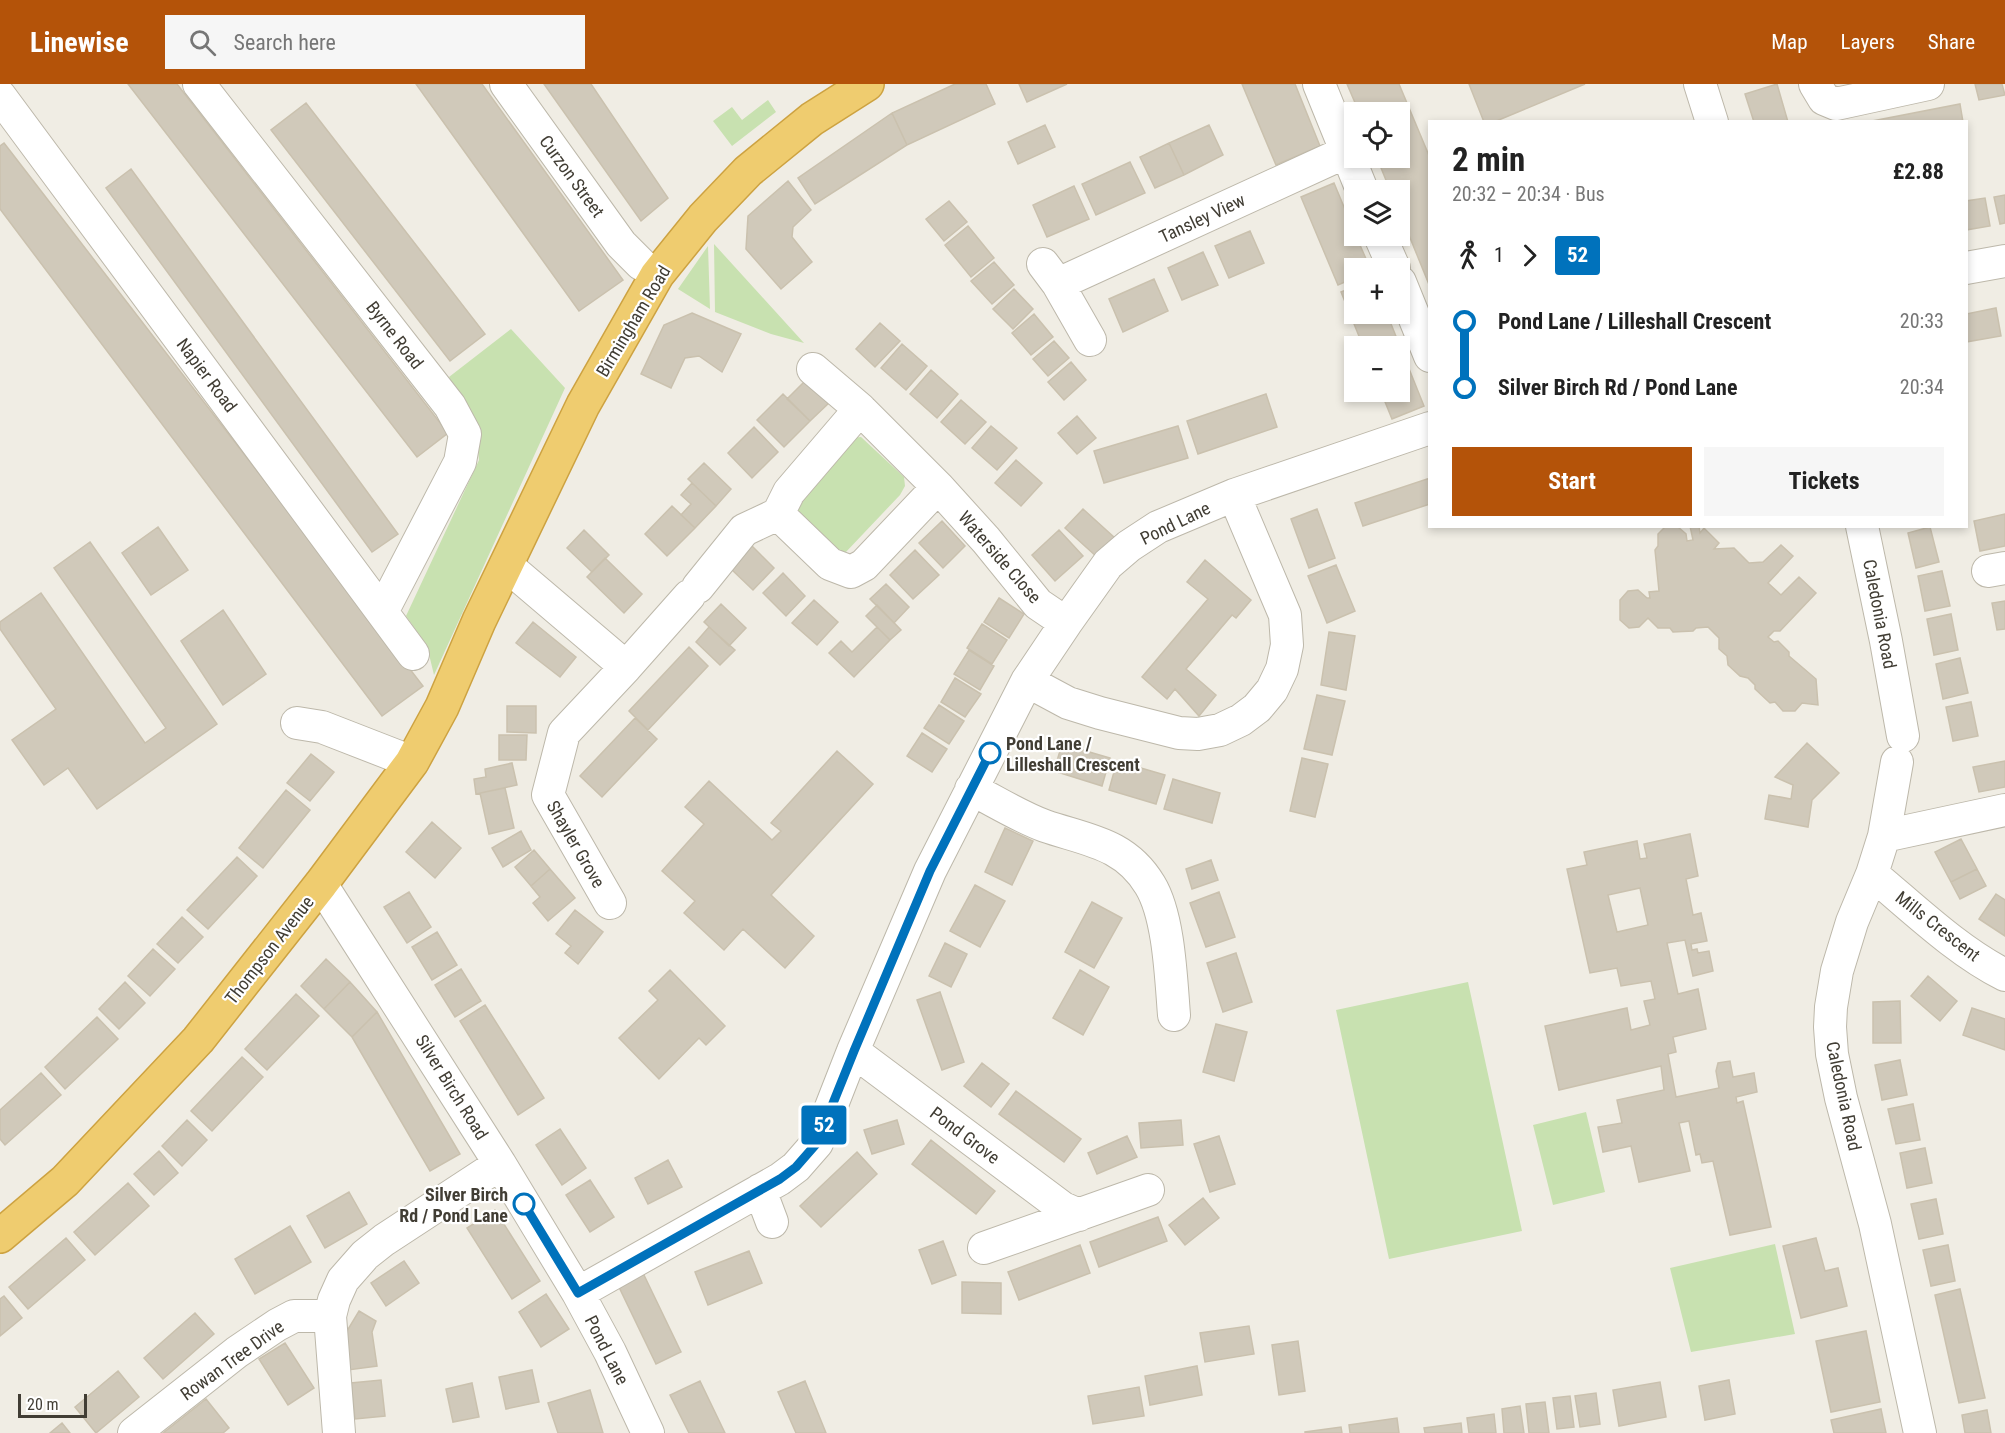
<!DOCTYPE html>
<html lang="en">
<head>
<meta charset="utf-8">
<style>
	body { margin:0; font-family:"Roboto Condensed",sans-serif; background:#f6f6f6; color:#222; height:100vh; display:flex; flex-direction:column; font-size:22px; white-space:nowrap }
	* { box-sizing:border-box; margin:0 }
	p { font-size:20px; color:#767676 }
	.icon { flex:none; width:33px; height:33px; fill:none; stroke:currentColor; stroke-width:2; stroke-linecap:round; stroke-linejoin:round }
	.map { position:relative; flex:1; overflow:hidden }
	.sheet { position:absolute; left:1428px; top:36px; width:540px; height:408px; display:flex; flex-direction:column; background:#fff; border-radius:0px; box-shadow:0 3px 9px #0003 }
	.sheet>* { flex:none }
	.badge { padding:0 12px; border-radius:4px; font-size:21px; line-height:39px }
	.controls { position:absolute; left:1344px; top:18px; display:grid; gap:12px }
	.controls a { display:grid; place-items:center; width:66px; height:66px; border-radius:0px; background:#fff; box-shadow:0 3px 9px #0003; font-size:30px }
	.scale { position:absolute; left:18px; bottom:15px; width:69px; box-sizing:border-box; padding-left:6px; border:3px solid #413d34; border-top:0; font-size:16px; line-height:21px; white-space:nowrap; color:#413d34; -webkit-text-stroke:4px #fff; paint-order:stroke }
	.map>.badge { position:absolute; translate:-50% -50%; box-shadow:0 0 0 3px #fff }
	.legs { display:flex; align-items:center; gap:9px; height:66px; padding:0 24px; font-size:20px }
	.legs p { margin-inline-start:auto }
	.headline { display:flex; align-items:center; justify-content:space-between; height:102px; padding:0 24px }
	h1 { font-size:33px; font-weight:700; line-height:45px }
	.action { display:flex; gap:12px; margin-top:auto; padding:12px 24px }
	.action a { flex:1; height:69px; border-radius:0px; background:#b45309; color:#fff; font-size:24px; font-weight:700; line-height:69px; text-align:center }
	.action a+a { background:#f6f6f6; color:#222 }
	ul { padding:0 24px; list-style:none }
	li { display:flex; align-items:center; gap:21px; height:66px; font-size:22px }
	li i { display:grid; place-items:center; width:9px; height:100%; margin:0 8px; background:currentColor }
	li i::after { content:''; width:15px; height:15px; margin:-8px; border:4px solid; border-radius:50%; background:#fff }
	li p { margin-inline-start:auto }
	li:first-child i { background:linear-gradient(#0000 50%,currentColor 0) }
	li:last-child i { background:linear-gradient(currentColor 50%,#0000 0) }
	header { display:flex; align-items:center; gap:36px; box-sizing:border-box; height:84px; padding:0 30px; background:#b45309; color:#fff }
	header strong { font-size:28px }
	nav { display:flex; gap:33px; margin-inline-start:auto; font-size:21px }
	.search { width:420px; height:54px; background:#f6f6f6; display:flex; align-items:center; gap:15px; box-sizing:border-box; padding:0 21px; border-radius:0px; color:#767676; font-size:22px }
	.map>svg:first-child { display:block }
	.green { fill:#c8e1b0 }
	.building { fill:#d0c9ba; stroke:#cac1ae; stroke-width:1.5; fill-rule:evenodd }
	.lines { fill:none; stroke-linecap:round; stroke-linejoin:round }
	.minor-casing { stroke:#bdb8aa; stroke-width:34 }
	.highway-casing { stroke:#cda241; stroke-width:36 }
	.minor { stroke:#fff; stroke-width:32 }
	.highway { stroke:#efcc6f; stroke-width:33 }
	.line-1-casing { stroke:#fff; stroke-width:14 }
	.line-1 { stroke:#0072bc; stroke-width:9 }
	.stop-1-dot { fill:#fff; stroke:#0072bc; stroke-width:3 }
	.labels { text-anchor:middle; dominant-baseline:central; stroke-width:4.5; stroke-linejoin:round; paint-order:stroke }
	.street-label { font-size:18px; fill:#413d34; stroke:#fff }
	.stop-label { font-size:18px; font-weight:bold; fill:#413d34; stroke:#fff; text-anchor:start }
</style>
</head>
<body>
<header>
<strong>Linewise</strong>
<div class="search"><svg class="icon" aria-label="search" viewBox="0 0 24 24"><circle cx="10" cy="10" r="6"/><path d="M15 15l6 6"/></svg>Search here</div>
<nav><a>Map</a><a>Layers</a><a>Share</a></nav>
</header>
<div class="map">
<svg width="2005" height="1349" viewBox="0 0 2005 1349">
	<rect width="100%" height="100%" fill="#f0ede4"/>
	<path class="green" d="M768,16L776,28L732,62L713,37L732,23L742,36Z
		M714,160L804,259L771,250L715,228Z
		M708,162L710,225L678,205Z
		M511,245L565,304L434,591L427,562L406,532L479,376L476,345L449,293Z
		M861,353L904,393L905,402L900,411L845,469H836L791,430L850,354Z
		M1468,898L1522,1147L1389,1175L1336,926Z
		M1586,1028L1605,1108L1553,1121L1533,1041Z
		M1775,1160L1795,1250L1691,1268L1670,1184Z"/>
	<path class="building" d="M128,0H177L448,349L417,373Z
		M416,0H482L623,196L579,227Z
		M544,0H591L668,114L641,137Z
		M955,0H986L995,20L907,61L892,29Z
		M1019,0H1067L1027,18Z
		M1242,0H1295L1320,62L1276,81Z
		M1347,0H1399L1430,74V203L1400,129V106H1390L1377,74H1400V28H1359Z
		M1469,0H1585L1494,38H1484Z
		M1777,0L1788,38H1754L1745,10Z
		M1975,0H2002L2005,11L1979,16Z
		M306,19L485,250L450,277L271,46Z
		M1960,20L1963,38H1867Z
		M892,29L907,61L815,120L798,94Z
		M1045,41L1055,63L1018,80L1008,58Z
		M1209,41L1223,71L1184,91L1169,59Z
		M4,59L423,602L382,632L0,125V62Z
		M1169,59L1184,91L1155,104L1140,73Z
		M1130,78L1145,109L1096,131L1082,100Z
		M131,85L398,450L372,468L106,104Z
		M788,97L811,126L793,143L792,153L812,178L781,205L746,165L748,132Z
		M1334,99L1354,147V152H1356L1370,184H1354V194L1338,201L1301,113Z
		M1074,102L1089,135L1047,153L1033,121Z
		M2005,111V139L2000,140L1994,113Z
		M1985,114L1990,142L1966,146V117Z
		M949,117L967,138L944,157L926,135Z
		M968,142L994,174L971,193L945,161Z
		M1250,147L1264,179L1229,194L1215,162Z
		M1203,168L1218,201L1182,216L1168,184Z
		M994,178L1014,201L992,220L971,197Z
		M1154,195L1168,227L1123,248L1109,215Z
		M1354,203V230H1387L1424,322L1392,335L1381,308H1400V262H1363L1341,208Z
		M1014,205L1033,225L1013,245L993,225Z
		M1996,224L2001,252L1966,258V230Z
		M692,229L741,250L722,288L699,272L685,274L671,304L641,290L664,241Z
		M1034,230L1053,253L1031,271L1012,249Z
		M880,239L900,257L875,283L856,265Z
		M1054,257L1069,274L1048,292L1033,275Z
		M902,260L927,282L906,306L881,284Z
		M1071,278L1086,296L1064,316L1048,298Z
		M931,286L958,310L937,334L910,310Z
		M808,294L831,317L810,337L787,315Z
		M783,310L810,337L784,363L757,336Z
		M1266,310L1277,343L1198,370L1187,337Z
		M961,316L986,338L965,360L941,338Z
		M1077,332L1096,354L1077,370L1058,349Z
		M991,342L1017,364L997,386L972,364Z
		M1178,342L1188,374L1104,399L1094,367Z
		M754,343L778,368L752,394L728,369Z
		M1016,376L1042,399L1021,422L995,399Z
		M704,379L731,405L716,422L688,395Z
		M1430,394V420L1363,442L1355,419Z
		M692,399L716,422L695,444L681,431L691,420L681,411Z
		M672,422L695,444L667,472L645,450Z
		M1083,425L1115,454L1097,473L1065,444Z
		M1317,425L1335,474L1309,484L1291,435Z
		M2005,430V462L1980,467L1974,437Z
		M942,437L965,462L943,484L919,459Z
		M1690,442H1699L1700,449L1704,444L1719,459L1714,465L1734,464L1749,479L1763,478L1781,461L1793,472L1768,499L1781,511L1799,493L1816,509L1780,547H1774L1768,553L1774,558L1778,557L1789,568V572L1816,595L1818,621L1802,619L1795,627H1783L1775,618L1770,619L1755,605V601L1748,594L1740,592L1728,581L1727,572L1719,565V554L1708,543L1696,544L1693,547L1673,548L1670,544H1658L1648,534L1639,543L1629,544L1620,536V516L1628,507L1638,506L1647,514H1650L1649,508L1659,507L1655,466L1658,462V450L1665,443H1678L1686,450L1687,457L1693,456Z
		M158,443L188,486L151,511L122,469Z
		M1930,443L1939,478L1916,484L1908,449Z
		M584,446L609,471L592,488L567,464Z
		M1059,446L1083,472L1055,497L1032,471Z
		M90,458L217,640L97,725L68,684L44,701L12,656L56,625L0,545V538L41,509L145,659L166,644L54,484Z
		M751,461L774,484L753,506L730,484Z
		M915,466L939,491L913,515L890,491Z
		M605,474L642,510L624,529L587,493Z
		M1205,476L1251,516L1236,534L1232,531L1186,585L1216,611L1199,632L1175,605L1167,615L1142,593L1208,515L1187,498Z
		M1336,481L1355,527L1327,539L1308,492Z
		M1942,487L1950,522L1925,527L1918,492Z
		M783,489L805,512L786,532L763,509Z
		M886,500L909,523L894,539L870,515Z
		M999,514L1024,530L1009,554L984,538Z
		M814,516L838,538L817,561L792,539Z
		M2005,517V545L1997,546L1992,519Z
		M721,520L746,544L729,562L704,538Z
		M877,521L901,546L890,556L866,532Z
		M223,526L266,590L223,621L181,557Z
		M1951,530L1958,566L1934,571L1927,535Z
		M533,538L576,573L560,593L516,559Z
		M982,540L1007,556L992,580L967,564Z
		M709,543L735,566L720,581L696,558Z
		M877,543L890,556L854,593L829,569L841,557L852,568Z
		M1329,548L1355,552L1346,606L1321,601Z
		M689,563L708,582L648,646L629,627Z
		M969,566L994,582L980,606L954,590Z
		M1960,574L1968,609L1943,615L1936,580Z
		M955,594L981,610L965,633L941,618Z
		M1317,611L1345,617L1332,671L1304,665Z
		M1971,618L1978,652L1953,657L1946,623Z
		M939,621L964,637L949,660L924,644Z
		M507,622H536V649L507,648Z
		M635,634L657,655L602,713L580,692Z
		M922,649L947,665L932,688L907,672Z
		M499,651H527L526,676H499Z
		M1807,659L1839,689L1812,716L1808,743L1765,735L1769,711L1791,715L1793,701L1775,693Z
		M1062,660L1110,674L1102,702L1054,687Z
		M837,667L873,700L771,811L814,852L785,884L743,845L724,866L684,829L695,817L662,787L704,740L685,723L709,697L772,756L781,747L771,739Z
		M311,670L334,688L310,717L287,699Z
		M1302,674L1328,680L1315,733L1290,727Z
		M1117,677L1165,691L1156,720L1109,706Z
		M2005,677V703L1979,708L1973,683Z
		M512,679L517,701L476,710L474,695L486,693L485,685Z
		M1173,695L1220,709L1212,739L1164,725Z
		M505,704L514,744L489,750L480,709Z
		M286,706L310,726L263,784L239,764Z
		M432,738L461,764L435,794L406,768Z
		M1005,744L1033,757L1012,801L985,788Z
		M521,747L531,766L503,783L492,764Z
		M1690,750L1698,792L1686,795L1693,831L1701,829L1707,857L1691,860L1692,866L1697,865L1698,869L1709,867L1713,887L1693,892L1685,856L1667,859L1678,910L1698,905L1706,945L1673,953L1676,968L1668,970L1676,1013L1719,1004L1716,987L1718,979L1730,977L1733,993L1754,989L1757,1008L1736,1013L1737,1019L1743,1017L1771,1143L1730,1151L1713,1077L1702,1079L1700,1070L1696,1071L1689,1037L1679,1039L1690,1087L1639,1098L1631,1062L1603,1068L1598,1043L1622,1039L1617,1016L1664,1006L1661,982L1559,1006L1545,942L1627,924L1631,946L1650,941L1644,917L1655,915L1651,897L1621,902L1617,884L1590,889L1567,785L1587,781L1584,768L1637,757L1640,775L1647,774L1644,760ZM1640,804L1648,841L1617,848L1608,811Z
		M1961,755L1977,785L1951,798L1935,768Z
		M534,766L550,785L531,802L515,783Z
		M237,773L257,792L208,845L187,826Z
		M1211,776L1218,796L1192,805L1186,785Z
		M550,785L575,814L548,837L533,819L540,813L531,802Z
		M1977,785L1986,802L1960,815L1951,798Z
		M975,801L1005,817L980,863L950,847Z
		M409,808L431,843L407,859L384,823Z
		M1219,808L1235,853L1206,863L1190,819Z
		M1996,810L2005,816V852L1979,835Z
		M1092,818L1122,834L1094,884L1065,868Z
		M575,826L603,848L578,880L565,869L571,862L556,850Z
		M182,833L203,853L178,879L157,860Z
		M437,848L457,881L432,896L412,863Z
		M945,859L967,870L951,903L929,892Z
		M153,865L175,885L150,912L128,892Z
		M1236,869L1252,918L1223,928L1207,879Z
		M326,875L350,898L324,925L301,902Z
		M461,885L481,917L455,933L435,901Z
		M670,886L725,942L706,961L699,954L659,995L619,954L658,916L649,907Z
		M1080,886L1109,903L1083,951L1053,934Z
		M1928,892L1957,917L1940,937L1911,912Z
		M125,898L145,919L119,945L99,925Z
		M350,898L377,928L352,953L324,925Z
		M940,908L964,978L942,986L917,916Z
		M296,910L319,932L267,986L245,965Z
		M1900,917L1901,959H1873V918Z
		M485,921L544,1014L518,1031L460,937Z
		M1972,924L2005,935V966L1963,951Z
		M377,928L460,1070L430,1087L352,953Z
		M97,933L118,955L65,1005L45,983Z
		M1216,940L1247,948L1234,997L1203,988Z
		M242,973L263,993L212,1047L191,1027Z
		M1900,976L1907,1011L1882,1016L1875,981Z
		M982,979L1009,1000L991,1023L964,1002Z
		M41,989L61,1011L5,1061L0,1055V1026Z
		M1016,1007L1081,1055L1064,1078L999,1030Z
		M1913,1020L1920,1056L1896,1060L1888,1025Z
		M187,1036L207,1056L182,1082L162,1062Z
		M897,1036L904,1060L872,1070L864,1046Z
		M1181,1036L1183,1061L1141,1064L1139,1039Z
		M560,1045L586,1084L562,1101L536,1061Z
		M1127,1052L1137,1073L1097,1090L1088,1069Z
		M1219,1052L1235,1100L1210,1108L1194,1060Z
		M931,1056L995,1107L976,1130L912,1080Z
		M1925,1064L1932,1099L1907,1104L1900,1069Z
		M159,1067L178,1089L154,1111L134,1090Z
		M857,1068L877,1090L821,1143L800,1122Z
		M668,1076L682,1103L648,1120L635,1094Z
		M590,1096L614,1133L590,1148L566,1111Z
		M128,1099L149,1122L95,1171L74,1148Z
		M349,1108L367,1140L325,1164L307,1132Z
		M1203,1114L1219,1134L1185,1161L1169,1141Z
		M1936,1115L1943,1150L1919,1155L1911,1120Z
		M495,1126L540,1197L512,1215L467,1144Z
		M1158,1133L1167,1157L1099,1183L1090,1158Z
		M290,1142L311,1178L255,1210L235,1175Z
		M66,1154L85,1176L28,1225L9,1203Z
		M1816,1154L1825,1187L1838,1184L1847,1222L1801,1234L1783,1162Z
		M943,1157L956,1191L932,1200L919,1166Z
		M1080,1161L1090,1189L1019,1216L1008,1188Z
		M1948,1161L1955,1197L1931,1202L1923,1166Z
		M749,1167L762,1199L708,1221L695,1188Z
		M404,1177L419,1199L386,1222L371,1199Z
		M643,1189L681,1268L656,1280L618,1201Z
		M962,1198L1001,1199V1230L962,1229Z
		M1960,1205L1985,1314L1959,1319L1935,1211Z
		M546,1210L569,1245L541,1263L519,1228Z
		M4,1212L22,1234L0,1252V1215Z
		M359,1227L376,1237L372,1248L377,1282L348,1286L347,1247Z
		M195,1229L214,1250L163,1295L144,1274Z
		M1249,1242L1254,1270L1205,1278L1200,1249Z
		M1866,1247L1880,1318L1831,1328L1816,1257Z
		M1298,1257L1305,1307L1279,1311L1272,1261Z
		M285,1259L314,1304L288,1321L259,1275Z
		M1197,1282L1202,1311L1150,1321L1145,1292Z
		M532,1286L539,1318L506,1325L499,1293Z
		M118,1287L139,1313L96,1349L75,1323Z
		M381,1296L385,1332L355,1335L351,1299Z
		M1729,1296L1735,1330L1705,1336L1699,1302Z
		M700,1297L725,1349H689L670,1311Z
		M805,1297L826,1349H796L778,1308Z
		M1660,1298L1666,1333L1619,1342L1613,1306Z
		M472,1299L479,1333L453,1338L446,1305Z
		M1139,1303L1144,1332L1093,1340L1088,1312Z
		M590,1306L603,1349H558L548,1319Z
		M1596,1309L1600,1340L1580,1343L1575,1312Z
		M1570,1312L1574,1343L1557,1345L1553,1314Z
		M206,1315L229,1344L223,1349H163Z
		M1545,1318L1549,1349H1529L1526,1320Z
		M1520,1322L1524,1349H1504L1502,1325Z
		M1881,1325L1886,1349H1834L1831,1336Z
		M1987,1326L1991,1349H1965L1962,1331Z
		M1494,1330L1496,1349H1469L1467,1334Z
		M1397,1334L1399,1349H1350L1349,1341Z
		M62,1339L70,1349H50Z
		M1461,1339L1462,1349H1425L1424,1344Z
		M1341,1343L1342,1349H1305V1348Z"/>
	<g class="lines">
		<g class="minor-casing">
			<path id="minor" d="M199,0L450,322L465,350L460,378L382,528
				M506,0L621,160L641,180
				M1319,0L1362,106
				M1700,0L1712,38
				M1815,0L1824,15L1836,20L1928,0
				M0,12L413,570
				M1380,152L1394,184
				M1043,180L1058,200L1090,256
				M1966,184L2005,177
				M1400,198L1430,272
				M1058,200L1346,68
				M813,285L860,325L938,403L986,456L1038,520L1066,539
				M860,325L789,408L778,430L830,480L851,488L864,481L938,403
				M1862,442L1886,557L1903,652
				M506,481L626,583
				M1988,487L2005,484
				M698,503L744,446L778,430
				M1027,597L1068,619L1100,629L1179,649L1198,650L1220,646L1241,636L1257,624L1272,606L1282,585L1287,561L1285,531L1234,411
				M297,639L322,643L412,678
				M1897,678L1884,752L1872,790L1852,838L1837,887L1831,923L1830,943L1832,970L1841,1014L1875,1140L1920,1349
				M971,705C995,717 1020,733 1045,742C1086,756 1125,759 1150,801C1169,832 1171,894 1174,931
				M1884,752L2005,726
				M1872,790C1913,824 1957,867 2005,891
				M321,800L500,1080L578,1209L610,1268L648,1349
				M610,819L548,711L564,649L626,583L689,512
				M853,967L1063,1124L1079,1131
				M760,1106L772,1138
				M984,1164L1148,1106
				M578,1209L780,1095L796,1083L817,1059L853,967L930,787L1027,597L1066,539L1108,480L1129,462L1158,443L1234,411L1430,344
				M134,1349L237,1268L277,1241L294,1232H330
				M339,1349L330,1232L334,1216L343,1196L365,1171L384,1156L500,1080"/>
		</g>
		<g class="highway-casing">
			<path id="highway" d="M0,1152L65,1097L198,956L321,800L412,678L442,623L479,537L583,321L657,191L703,134L748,87L812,35L867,0"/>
		</g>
		<use href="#minor" class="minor"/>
		<use href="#highway" class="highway"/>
	</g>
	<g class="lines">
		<g class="line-1-casing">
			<path id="line-1" d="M524,1120L578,1209L780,1095L796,1083L817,1059L854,967L930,787L990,669"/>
		</g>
		<use href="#line-1" class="line-1"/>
	</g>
	<g class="stop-1-dot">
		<circle cx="990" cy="669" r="10"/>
		<circle cx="524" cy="1120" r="10"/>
	</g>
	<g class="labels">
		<g class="street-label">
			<text transform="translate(572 92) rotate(54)">Curzon Street</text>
			<text transform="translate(1202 134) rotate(-25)">Tansley View</text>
			<text transform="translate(633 237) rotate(-59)">Birmingham Road</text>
			<text transform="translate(395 251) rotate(52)">Byrne Road</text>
			<text transform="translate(207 291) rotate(53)">Napier Road</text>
			<text transform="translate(1175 439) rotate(-26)">Pond Lane</text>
			<text transform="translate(1000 473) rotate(49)">Waterside Close</text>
			<text transform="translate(1880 530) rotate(79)">Caledonia Road</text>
			<text transform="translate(576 760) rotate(60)">Shayler Grove</text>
			<text transform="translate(1938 842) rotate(38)">Mills Crescent</text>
			<text transform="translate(269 866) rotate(-52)">Thompson Avenue</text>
			<text transform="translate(452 1003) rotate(58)">Silver Birch Road</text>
			<text transform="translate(1844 1012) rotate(78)">Caledonia Road</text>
			<text transform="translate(965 1051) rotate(37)">Pond Grove</text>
			<text transform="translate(607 1266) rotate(63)">Pond Lane</text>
			<text transform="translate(232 1276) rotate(-36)">Rowan Tree Drive</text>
		</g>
		<g class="stop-label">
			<text x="1006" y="659">Pond Lane /<tspan x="1006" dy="21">Lilleshall Crescent</tspan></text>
			<text x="508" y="1110" text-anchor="end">Silver Birch<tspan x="508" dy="21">Rd / Pond Lane</tspan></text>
		</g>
	</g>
</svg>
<div class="controls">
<a><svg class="icon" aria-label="locate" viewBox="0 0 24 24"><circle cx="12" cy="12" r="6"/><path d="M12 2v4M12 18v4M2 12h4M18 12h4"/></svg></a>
<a><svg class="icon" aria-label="layers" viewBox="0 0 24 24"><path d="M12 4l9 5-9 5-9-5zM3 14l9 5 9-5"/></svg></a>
<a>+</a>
<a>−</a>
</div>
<div class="scale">20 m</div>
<b class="badge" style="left:824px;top:1041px;background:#0072bc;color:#fff">52</b>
<section class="sheet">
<div class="headline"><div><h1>2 min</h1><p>20:32 – 20:34 · Bus</p></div><b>£2.88</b></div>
<div class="legs"><svg class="icon" aria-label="walk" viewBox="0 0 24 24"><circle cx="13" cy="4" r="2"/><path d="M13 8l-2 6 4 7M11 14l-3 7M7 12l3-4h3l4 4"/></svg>1<svg class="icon" aria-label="forward" viewBox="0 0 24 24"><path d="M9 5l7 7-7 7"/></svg><b class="badge" style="background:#0072bc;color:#fff">52</b></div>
<ul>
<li><i style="color:#0072bc"></i><b>Pond Lane / Lilleshall Crescent</b><p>20:33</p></li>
<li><i style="color:#0072bc"></i><b>Silver Birch Rd / Pond Lane</b><p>20:34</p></li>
</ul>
<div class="action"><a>Start</a><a>Tickets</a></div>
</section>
</div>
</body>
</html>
